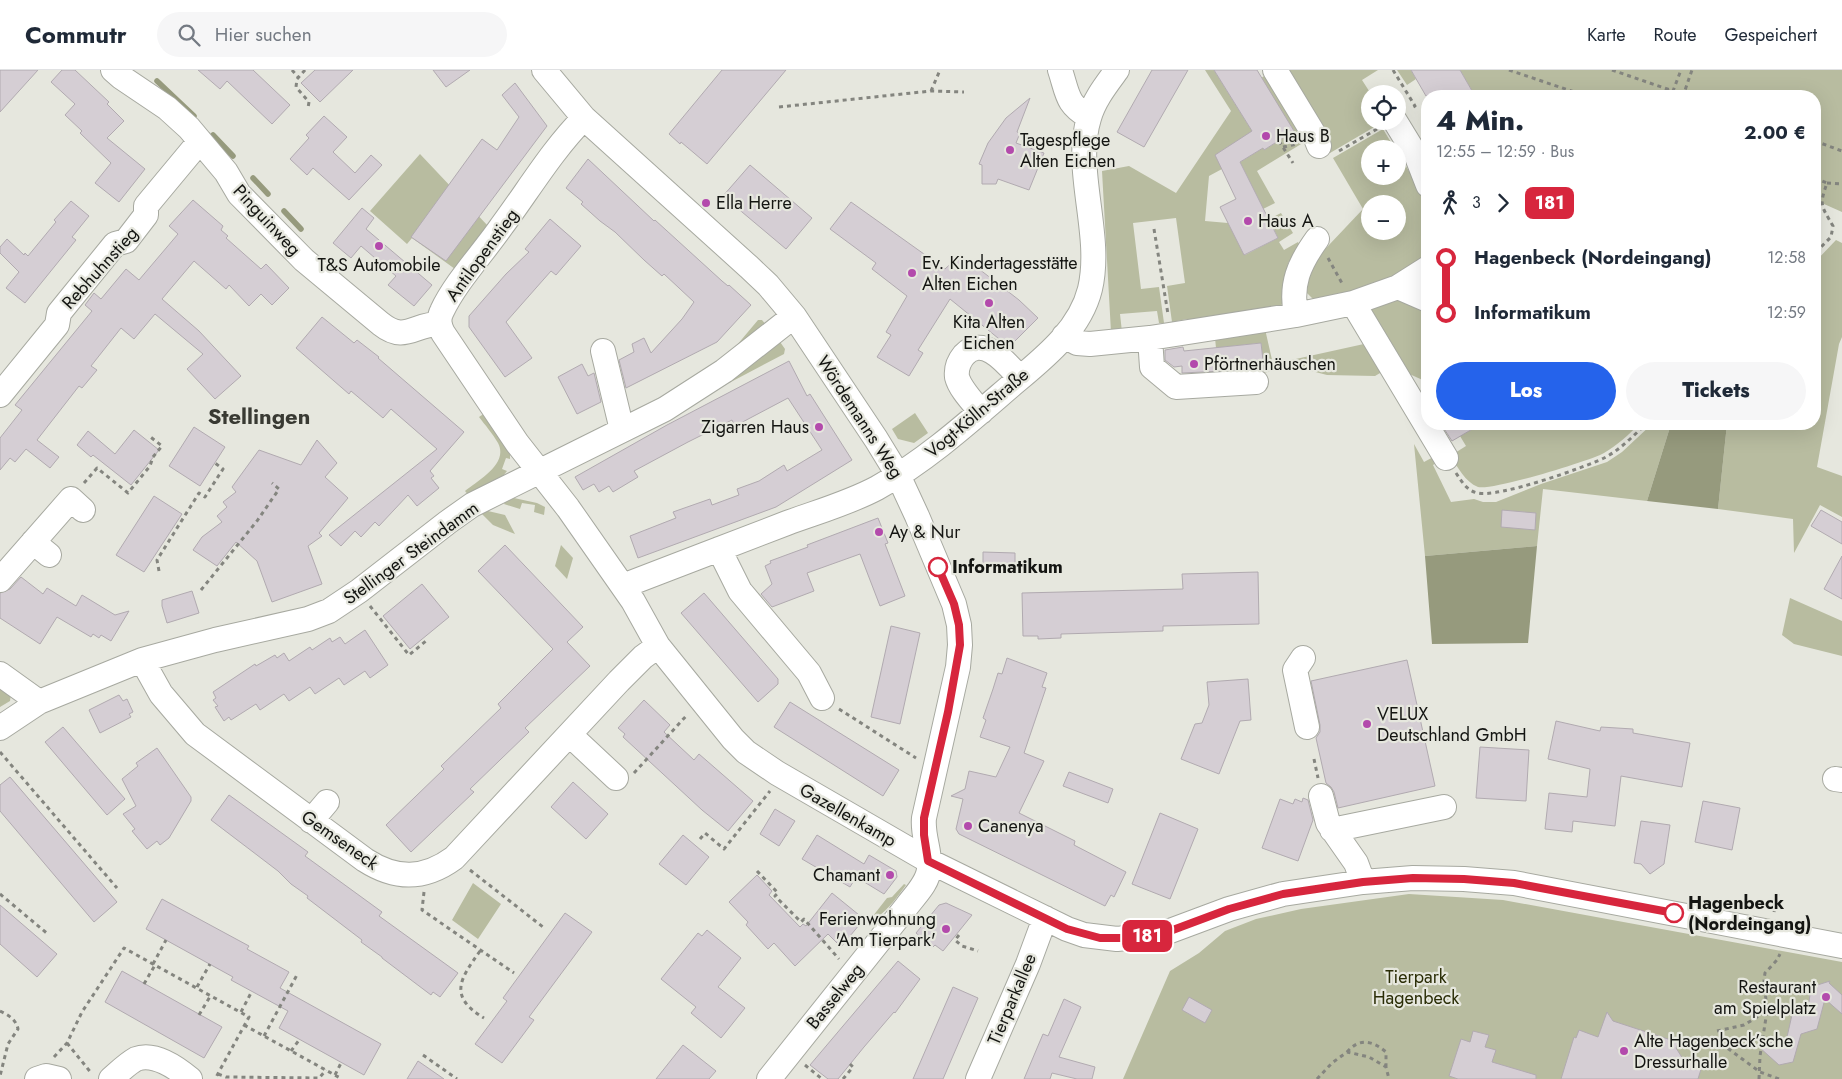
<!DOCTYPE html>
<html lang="de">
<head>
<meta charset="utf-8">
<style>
	body { margin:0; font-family:Jost,sans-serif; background:#f6f6f7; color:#1f2937; height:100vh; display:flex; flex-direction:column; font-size:19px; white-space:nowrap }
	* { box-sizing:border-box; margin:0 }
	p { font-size:16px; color:#747a83 }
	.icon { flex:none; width:28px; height:28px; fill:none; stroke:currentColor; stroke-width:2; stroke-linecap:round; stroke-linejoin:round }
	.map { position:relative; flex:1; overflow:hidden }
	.details { position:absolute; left:1421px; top:20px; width:400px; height:340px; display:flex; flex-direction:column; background:#fff; border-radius:20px; box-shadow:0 5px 20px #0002 }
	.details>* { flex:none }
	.badge { padding:0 10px; border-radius:8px; font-size:18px; line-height:32px }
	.buttons { position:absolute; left:1361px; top:15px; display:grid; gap:10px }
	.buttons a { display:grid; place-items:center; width:45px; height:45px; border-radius:50%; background:#fff; box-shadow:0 5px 20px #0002; font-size:25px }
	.map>.badge { position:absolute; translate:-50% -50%; box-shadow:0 0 0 2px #fff }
	.legs { display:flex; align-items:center; gap:8px; height:55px; padding:0 15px; font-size:16px }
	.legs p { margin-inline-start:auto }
	.summary { display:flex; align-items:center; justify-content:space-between; height:85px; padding:0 15px }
	h1 { font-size:28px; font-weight:800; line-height:38px }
	.action { display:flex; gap:10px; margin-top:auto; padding:10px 15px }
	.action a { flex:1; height:58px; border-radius:30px; background:#2563eb; color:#fff; font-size:20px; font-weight:800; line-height:58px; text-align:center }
	.action a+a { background:#f6f6f7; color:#1f2937 }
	ul { padding:0 15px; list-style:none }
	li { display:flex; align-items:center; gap:18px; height:55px; font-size:19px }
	li i { display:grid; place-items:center; width:8px; height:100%; margin:0 6px; background:currentColor }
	li i::after { content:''; width:12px; height:12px; margin:-6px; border:4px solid; border-radius:50%; background:#fff }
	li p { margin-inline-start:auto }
	li:first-child i { background:linear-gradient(#0000 50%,currentColor 0) }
	li:last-child i { background:linear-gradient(currentColor 50%,#0000 0) }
	header { display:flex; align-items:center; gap:30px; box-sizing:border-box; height:70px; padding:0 25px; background:#fff; border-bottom:1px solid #e0e1e3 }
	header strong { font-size:24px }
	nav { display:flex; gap:28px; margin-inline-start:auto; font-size:18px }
	.search { width:350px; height:45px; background:#f6f6f7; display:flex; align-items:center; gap:12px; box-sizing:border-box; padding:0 18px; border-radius:28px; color:#747a83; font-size:19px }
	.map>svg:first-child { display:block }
	.green { fill:#b8bca0; fill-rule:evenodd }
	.water { fill:#969a7d }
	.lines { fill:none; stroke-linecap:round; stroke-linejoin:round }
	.stream { stroke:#969a7d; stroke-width:5.5 }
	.building { fill:#d5ced4; stroke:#b1aab0 }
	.minor-casing { stroke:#a7a9a0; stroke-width:26 }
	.path { stroke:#84857f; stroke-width:3; stroke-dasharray:4 4; stroke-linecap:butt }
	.minor { stroke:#fff; stroke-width:24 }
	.line-1-casing { stroke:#fff; stroke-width:11 }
	.line-1 { stroke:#d7263d; stroke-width:8 }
	.poi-dot { fill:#b34aac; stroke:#e6e7de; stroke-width:2 }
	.stop-1-dot { fill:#fff; stroke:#d7263d; stroke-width:2.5 }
	.labels { text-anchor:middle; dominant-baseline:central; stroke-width:4.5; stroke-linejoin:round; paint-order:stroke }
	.poi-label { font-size:18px; fill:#141512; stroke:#e6e7de; text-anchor:start }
	.street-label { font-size:18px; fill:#141512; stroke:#e6e7de }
	.stop-label { font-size:18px; font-weight:bold; fill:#141512; stroke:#e6e7de; text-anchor:start }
	.park-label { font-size:18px; fill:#2a2d06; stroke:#e6e7de }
	.district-label { font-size:22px; font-weight:bold; fill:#393a33; stroke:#e6e7de }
</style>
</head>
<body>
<header>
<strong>Commutr</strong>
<div class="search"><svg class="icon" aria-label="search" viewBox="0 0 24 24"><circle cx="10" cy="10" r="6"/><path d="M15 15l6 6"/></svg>Hier suchen</div>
<nav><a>Karte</a><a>Route</a><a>Gespeichert</a></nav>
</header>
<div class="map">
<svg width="1842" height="1009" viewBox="0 0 1842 1009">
	<rect width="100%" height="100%" fill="#e6e7de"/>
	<path class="green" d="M1205,0H1214L1252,61L1222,99L1209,106L1205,151L1228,153L1245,185L1278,168L1269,149L1281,143L1293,163L1279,172L1284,180L1298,172L1300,176L1288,193L1285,229L1279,239L1200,252L1187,249L1172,252L1167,216L1185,213L1176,148L1133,153L1141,219L1159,217L1164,253H1159L1157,241L1120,244L1122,262H1111L1102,101L1129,96L1176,123L1231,41Z
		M1280,0H1378L1362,10L1371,24L1370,51H1379L1376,56L1330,83Z
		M1397,0H1411L1416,9L1407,15Z
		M1460,0H1842V142L1815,130V26H1475Z
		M1269,3L1311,68L1257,101L1275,133L1263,139L1240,92L1263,78L1264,80L1294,61L1261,8Z
		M1383,59L1395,79H1370V106H1398V83L1416,113L1427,138V188L1375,216L1319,231L1313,229L1304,220L1311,194L1363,139L1333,88ZM1370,134H1398V161H1370Z
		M420,84L488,156L455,199L412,168L407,174L370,141Z
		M1836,170L1842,173V267L1839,274L1817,397L1842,406V447L1820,435L1794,483L1793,449L1718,439L1727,354H1815V192Z
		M1402,225L1427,235V312L1405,302L1368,240Z
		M758,250H762L767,256L739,278L737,275Z
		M1265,259L1273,294L1373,272L1387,299L1375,306L1327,305L1296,297L1279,299L1264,303L1261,273L1216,278L1215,268Z
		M778,269L785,279L784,284L729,313L727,309Z
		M485,343L510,381V389L506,388L502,399L507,401L499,411L469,426L465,421C478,410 509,394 498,373C493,364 485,355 479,347Z
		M915,343L928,363L914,373L898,369L892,359Z
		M1482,354H1639C1629,365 1617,375 1604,383C1590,391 1491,421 1478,417C1465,412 1458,397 1450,386L1466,376L1460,366Z
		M1652,354H1671L1647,431L1543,419L1537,476L1425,486L1414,374L1424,392L1437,385L1441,390L1433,395L1451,432L1474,429L1483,432H1496L1541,414L1607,392L1622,382Z
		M514,428L537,433L545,437L544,445L534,442L535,435L522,433L520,439L504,434L505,432Z
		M488,441L505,445L515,464L493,455L481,443Z
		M561,475L573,488L567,509L555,496Z
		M1790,528L1842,551V586L1794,574L1782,565Z
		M0,613L11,624L10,631L0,637Z
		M473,813L501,834L478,869L452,850Z
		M904,814L906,815C895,830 886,843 870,852L869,851L887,828L892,827Z
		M1409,824L1503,830L1842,892V1009H1123L1170,901L1199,883L1225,861L1256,849L1301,839Z"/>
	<path class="water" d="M1671,354H1727L1718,439L1647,431Z
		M1537,476L1528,573L1432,574L1425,486Z"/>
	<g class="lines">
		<path class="stream" d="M157,11L194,46
			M213,65L233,86
			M253,108L268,124
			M284,141L301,159"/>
	</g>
	<path class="building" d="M0,0H38L0,42Z
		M62,0H75L109,32L107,34L124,51L107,68L145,99L119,132L95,113L111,93L80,63L82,61L65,45L75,34L51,12Z
		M198,0H253L290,35L272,54L227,11L220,19Z
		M315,0H353L320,32L301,13Z
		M433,0H470L446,17Z
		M722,0H786L707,94L681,72L680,74L669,64Z
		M1152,0H1188L1144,77L1117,62Z
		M1214,0H1257L1294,61L1264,80L1263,78L1240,92L1278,168L1244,185L1220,137L1236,129L1215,85L1252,61Z
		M1411,0H1460L1475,26H1426Z
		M515,13L547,56L446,191L411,167L482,69L497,80L519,47L502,25Z
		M1030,28L1017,62L1020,63L1016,73L1044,83L1029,120L998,109L996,114H982V95L979,94L988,73L1006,48Z
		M324,46L347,67L333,82L355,103L371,85L382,95L349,130L313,98L307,105L290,89L309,68L306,65Z
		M588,89L654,151L655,150L722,211L728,216L729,215L751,235L717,272L626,318L619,290L634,282L632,274L644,268L651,283L682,249L694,232L664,204L662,206L644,190L615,162L600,151L581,134L583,132L566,118Z
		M750,95L812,148L786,179L723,126Z
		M193,130L223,156L221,160L228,166L226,168L261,199L266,194L289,218L272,235L261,224L249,236L229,215L226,219L194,191L162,229L199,261L241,306L215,329L187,299L203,284L155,244L134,269L121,258L91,296L97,300L82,318L79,316L37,370L59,387L50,398L26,379L15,392L10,388L0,400V368L22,340L15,335L92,241L85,235L94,223L101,229L126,199L139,210L178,164L169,156Z
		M71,131L89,146L72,167L76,170L25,233L6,218L19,202L0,183V177L7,169L24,185L25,183L28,186L56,152L54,150Z
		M851,132L945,199L958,187L979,199L1019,230L1038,248L1009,277L950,229L918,280L923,283L909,306L877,287L891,265L886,262L907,226L872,199L876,193L830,159Z
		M362,138L374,148L366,159L432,215L414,236L388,215L396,206L361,176L351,188L333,173Z
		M550,149L581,176L556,205L551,201L506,252L532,288L505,307L469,257V246L506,204L529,182L525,179Z
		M322,247L354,273L357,270L379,287L378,288L464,362L430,401L434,406L431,408L439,418L417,436L408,425L379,456L375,452L361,467L355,461L341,476L329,465L437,379L391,339L383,348L351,321L349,324L296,278Z
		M1261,273L1264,299L1182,303V296L1174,297L1165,290V280L1183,277L1184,281Z
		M789,291L807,326L810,324L852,390L776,437L638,488L630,466L676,448L673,442L710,429L712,435L739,425L737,419L759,411L784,395L787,401L822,380L788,328L735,356L732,350L688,372L634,401L638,407L613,422L609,416L599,422L594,414L583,420L575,407L667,355Z
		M582,294L588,306L594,303L601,332L577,344L558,307Z
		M1441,354H1481L1452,371Z
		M194,357L225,377L200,416L169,396Z
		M134,360L159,380L131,415L93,385L91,387L77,375L88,361L115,384Z
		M317,370L337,393L325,407L348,428L319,463L322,466L308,476L322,514L272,532L257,491L236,472L217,496L193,480L202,467L222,452L217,446L227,437L223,432L236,422L232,417L259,380L301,395Z
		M154,426L182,444L144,502L116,485Z
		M1502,440L1536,443L1535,460L1501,457Z
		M1821,440L1842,452V474L1811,456Z
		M878,448L888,473L885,474L905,526L880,536L860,484L807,503L814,521L772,537L761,524L772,514L765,496L771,493L770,491L808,477L807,475Z
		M505,475L583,557L567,572L590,596L525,658L529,662L470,719L474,722L411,782L386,755L444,699L441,696L501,638L498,634L553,579L478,501Z
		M983,482L1015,483V498H983Z
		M1842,486V529L1824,519Z
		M1258,502L1259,554L1163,556V561L1061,564V568L1038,569V566H1023L1022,523L1183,519L1182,504Z
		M21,507L43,524L47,518L76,536L82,525L115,545L129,541L111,571L101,565L99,568L93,564L91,567L57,547L40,574L0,548V523L10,519Z
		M422,514L449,547L410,579L383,546Z
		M192,521L199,543L167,553L162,536V530Z
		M704,523L778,609V614L758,632L681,543Z
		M891,556L920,563L900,654L871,647Z
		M365,560L388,595L370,608L365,601L344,615L339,608L315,624L310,617L289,631L284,624L260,640L256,634L231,650L229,647L224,651L215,637L218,636L213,630L216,628L213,622L255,594L256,596L275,585L277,588L284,583L289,591L310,577L312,580L330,568L332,572L340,567L345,574Z
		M1007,588L1047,603L1042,617L1046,618L1024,683L1044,691L1019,743L1075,771L1074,775L1126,802L1114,827L1111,825L1105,836L959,764L956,759L963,729L951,726L965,719L969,701L996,707L1010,677L980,667L986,650L983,648L993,619L998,603L1002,604Z
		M1407,590L1435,716L1338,738L1334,722L1331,717L1326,713L1316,668L1320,662V655L1311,611Z
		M1248,609L1251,650L1240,651L1219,704L1181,689L1195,654L1202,653L1209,635L1207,612Z
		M119,625L123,631L127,629L133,642L129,644L131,647L100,663L89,640Z
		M644,630L670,655L664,662L694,690L699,684L753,731L728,761L702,740L623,667L625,664L618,658Z
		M790,632L899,700L883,726L774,657Z
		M1556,651L1600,661L1601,657L1633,659V663L1690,673L1682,717L1621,706L1615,756L1573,751L1572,762L1545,759L1549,723L1587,727L1590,699L1548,689Z
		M63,657L125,729L107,745L45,672Z
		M1480,677L1529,680L1526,731L1476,728Z
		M157,678L191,727V731L169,768L160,775L157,771L147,779L132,761L135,759L123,744L136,736L122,709L138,696L136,693Z
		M1069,702L1113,719L1108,733L1063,716Z
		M10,707L117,832L94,852L0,741V715Z
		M573,712L608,744L586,769L551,737Z
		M229,725L308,782L305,786L382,842L379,846L458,903L440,927L433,922L431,925L382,888V887L361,872L362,870L307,828L308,826L291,814L278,801L211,750Z
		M1303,728L1308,730L1313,750L1298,791L1262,778L1280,729L1293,734L1295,729L1302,732Z
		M1703,731L1740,738L1732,780L1695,772Z
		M775,739L795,751L779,776L760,764Z
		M1160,743L1198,759L1170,829L1132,814Z
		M1641,751L1670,755L1664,794L1650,804L1641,794L1634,793Z
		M683,765L709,787L686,815L659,794Z
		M817,765L864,794L869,785L896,801L897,807L884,824L856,807L850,817L802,789Z
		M757,805L772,821L769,825L800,857L803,854L806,856L832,823L864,849L841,877L828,864L795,896L774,873L768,879L746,855L748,852L729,832Z
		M162,829L249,876L247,879L289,902L280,918L381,974L364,1005L279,958L288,941L231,910L233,907L146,859Z
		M946,833L972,845L943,881L935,875L933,877L916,863L939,835Z
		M0,835L57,884L37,907L0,874Z
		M565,843L592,862L529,947L534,950L502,993L475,974L507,931L503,928Z
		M707,860L741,888L718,917L745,938L721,968L691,943L696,937L661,909L698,863L702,866Z
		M898,891L920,909L895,943L894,942L864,977L838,1009H828L810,995Z
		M122,901L222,957L204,988L105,932Z
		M1830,911L1829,913L1842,925V944L1825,929L1817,959L1801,964L1793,992L1779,995L1759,977L1787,967L1794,936L1809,932L1811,917Z
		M953,917L978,928L943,1009H913Z
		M1189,927L1212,940L1205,953L1182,940Z
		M1064,929L1081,937L1059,987L1095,997L1092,1009H1077L1052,1003L1050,1009H1024L1043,964L1048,966Z
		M1607,942L1613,951L1668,969L1681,966L1676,978L1683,989L1702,996L1698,1009H1561L1574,967L1576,968L1579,960L1598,967Z
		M1473,961L1489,965L1485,977L1496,980L1492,992L1536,1005V1009H1458L1449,1006L1461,969L1470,972Z
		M683,975L716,1001L709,1009H656Z
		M418,991L444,1009H407Z"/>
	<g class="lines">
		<g class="minor-casing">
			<path id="minor" d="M113,0L121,7L167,38L189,58L226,102L239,124L304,190L381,254C405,273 414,254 439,254
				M544,0L584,48L749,197L768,215L794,246L876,369L898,405L917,446L954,534L959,555L960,575L958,597L924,748C922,766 931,782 929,799C928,813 915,825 907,836L769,1009
				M1060,0C1068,24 1066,34 1089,47
				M1275,0L1315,66L1319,76
				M584,48C552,80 528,121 501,157C483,183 455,213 442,241C438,249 439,255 443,263L517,373L568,438L633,531L658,576L733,669L746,682L777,703L929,791L1067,859L1084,865L1117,869L1162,864L1229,839L1283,824L1363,812L1413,808L1464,809L1514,813L1842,876
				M1395,51L1417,87L1428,115
				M1398,217L1428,230
				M1353,233L1446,388
				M1296,245C1290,214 1299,194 1317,169
				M1064,266L1077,273L1090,274L1150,268L1296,245L1353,233L1398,217L1428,198
				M1150,268L1152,297L1176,317L1256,312
				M603,281L622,360
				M0,325L57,255L59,243L115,174L126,171L146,145V136L200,71
				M981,342C973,332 960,319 957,307C956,299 959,291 964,285C984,264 1007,294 1020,308
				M33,472L49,485
				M719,479L740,521L809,603L822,628
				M0,510L71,429L83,440
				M623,516C678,495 732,474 787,453C817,442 849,433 877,418C927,390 970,351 1013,314C1044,288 1080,260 1090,219C1103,164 1073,100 1089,48C1094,30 1106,15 1117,0
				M1303,588L1295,600L1307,657
				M142,590L161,624L195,664L365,790C396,810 424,810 454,788L619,611L643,587L658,576
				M0,604L39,632
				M0,658L39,632L142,590L215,570L308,549L329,541L359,521L448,452L472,435L665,339L724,301L794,246
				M570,665L616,708
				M1835,709L1842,710
				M1321,726L1328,753L1356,793L1363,812
				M311,751L327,732
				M1332,760L1444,737
				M37,1009L46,1006L59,1009
				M111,1009C119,1002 127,994 136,989C154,982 177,998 190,1009
				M978,1009L1028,894L1045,848"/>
		</g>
		<path class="path" d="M292,0L298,7
			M305,0L297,9L296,17L309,32L308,38
			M1393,0L1415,36L1411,38
			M1509,0L1586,26
			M1612,0L1673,21L1681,0
			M1668,19L1667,24L1673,26
			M931,21L940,0
			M1684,26H1683L1692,0
			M779,37L931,21L964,22
			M1279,71L1293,93
			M1815,71L1842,81
			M1283,77L1297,74
			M1339,81L1377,59
			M1815,108L1827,113C1819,136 1821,135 1833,156L1831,167L1815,183
			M1827,113L1842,114
			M1154,159L1168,244
			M1328,188L1343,215
			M1456,403C1462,412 1467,421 1478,423C1498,428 1583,398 1604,388C1620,380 1633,366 1646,354
			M84,413L97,398L128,423L150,396L153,387L162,376L148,365
			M159,501L157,490L199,423L205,427L223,399L215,393
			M201,520L257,451L279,419L272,413
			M370,536L409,585L426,571
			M839,639L916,688
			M0,682L117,818
			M1314,689L1318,708
			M634,703L687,645
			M700,769L705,763L724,779L770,721
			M470,800L543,857
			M757,801L778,823L775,826L801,852L804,849L839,889
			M424,822L422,840L514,903
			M0,824L49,865
			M1774,842L1778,824
			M959,865L955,870L962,876L978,881
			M480,881C461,908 447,926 484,948
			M153,894L166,870
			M144,914L155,895
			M197,917L210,894
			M0,941C8,945 16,949 18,959L8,974L0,1006
			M241,942L252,921
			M199,945L211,925
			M244,955L342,1009
			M1717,961L1744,955L1767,941
			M264,966L298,903
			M1715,969L1760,1002L1779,1009
			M67,973L92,1004
			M291,981L299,970
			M1347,982C1359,968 1372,970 1386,982V997
			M423,985L457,1009
			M54,987L67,973L82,942L124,878L249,947L215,1009
			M805,995L822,1009
			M218,1004L226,1007L319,1008L326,1000
			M335,1005L341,993
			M843,1009L853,997L850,994
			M1317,1009L1332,993L1347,982L1369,987L1386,997L1389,1009
			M1759,1009L1760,986L1767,941L1764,910L1765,903L1777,890L1780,884"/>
		<use href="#minor" class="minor"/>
	</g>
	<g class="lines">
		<g class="line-1-casing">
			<path id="line-1" d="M938,497L954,534L959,555L960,575L948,642L924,748V765L928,791L1067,859L1100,868H1127L1162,864L1229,839L1283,824L1363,812L1413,808L1464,809L1514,813L1674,843"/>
		</g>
		<use href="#line-1" class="line-1"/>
	</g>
	<g class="poi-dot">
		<circle cx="1266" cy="66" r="5"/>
		<circle cx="1010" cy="80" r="5"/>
		<circle cx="706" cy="133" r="5"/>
		<circle cx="1248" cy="151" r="5"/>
		<circle cx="379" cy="176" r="5"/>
		<circle cx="912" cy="203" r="5"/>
		<circle cx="989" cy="233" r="5"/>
		<circle cx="1194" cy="294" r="5"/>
		<circle cx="819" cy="357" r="5"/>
		<circle cx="879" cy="462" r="5"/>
		<circle cx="1367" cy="654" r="5"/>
		<circle cx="968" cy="756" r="5"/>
		<circle cx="890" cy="805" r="5"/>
		<circle cx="946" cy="859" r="5"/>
		<circle cx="1826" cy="927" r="5"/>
		<circle cx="1624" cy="981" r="5"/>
	</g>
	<g class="stop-1-dot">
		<circle cx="938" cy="497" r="9"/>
		<circle cx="1674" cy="843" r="9"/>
	</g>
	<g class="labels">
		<g class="poi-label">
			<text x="1276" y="66">Haus B</text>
			<text x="1020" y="70">Tagespflege<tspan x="1020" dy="21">Alten Eichen</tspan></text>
			<text x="716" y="133">Ella Herre</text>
			<text x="1258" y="151">Haus A</text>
			<text x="922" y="193">Ev. Kindertagesstätte<tspan x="922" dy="21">Alten Eichen</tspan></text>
			<text x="379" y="195" text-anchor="middle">T&amp;S Automobile</text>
			<text x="989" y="252" text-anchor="middle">Kita Alten<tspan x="989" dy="21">Eichen</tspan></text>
			<text x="1204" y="294">Pförtnerhäuschen</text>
			<text x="809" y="357" text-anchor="end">Zigarren Haus</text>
			<text x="889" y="462">Ay &amp; Nur</text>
			<text x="1377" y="644">VELUX<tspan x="1377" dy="21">Deutschland GmbH</tspan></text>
			<text x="978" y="756">Canenya</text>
			<text x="880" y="805" text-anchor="end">Chamant</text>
			<text x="936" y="849" text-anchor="end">Ferienwohnung<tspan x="936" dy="21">'Am Tierpark'</tspan></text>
			<text x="1816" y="917" text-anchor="end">Restaurant<tspan x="1816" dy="21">am Spielplatz</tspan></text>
			<text x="1634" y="971">Alte Hagenbeck’sche<tspan x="1634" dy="21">Dressurhalle</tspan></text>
		</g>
		<g class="street-label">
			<text transform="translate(267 150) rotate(47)">Pinguinweg</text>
			<text transform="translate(482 185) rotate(-54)">Antilopenstieg</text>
			<text transform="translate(100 198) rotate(-48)">Rebhuhnstieg</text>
			<text transform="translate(977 343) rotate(-40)">Vogt-Kölln-Straße</text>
			<text transform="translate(860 347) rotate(57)">Wördemanns Weg</text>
			<text transform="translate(411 483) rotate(-36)">Stellinger Steindamm</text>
			<text transform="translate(848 745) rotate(30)">Gazellenkamp</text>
			<text transform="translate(340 770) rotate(35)">Gemseneck</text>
			<text transform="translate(835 926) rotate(-51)">Basselweg</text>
			<text transform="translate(1012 929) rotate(-67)">Tierparkallee</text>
		</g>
		<g class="stop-label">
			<text x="952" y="497">Informatikum</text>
			<text x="1688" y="833">Hagenbeck<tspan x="1688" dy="21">(Nordeingang)</tspan></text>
		</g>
		<g class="park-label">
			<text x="1416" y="907">Tierpark<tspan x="1416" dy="21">Hagenbeck</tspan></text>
		</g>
		<g class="district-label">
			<text x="259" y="346">Stellingen</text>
		</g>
	</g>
</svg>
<div class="buttons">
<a><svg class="icon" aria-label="locate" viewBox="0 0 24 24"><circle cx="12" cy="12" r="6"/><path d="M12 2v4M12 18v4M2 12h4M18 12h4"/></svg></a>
<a>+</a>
<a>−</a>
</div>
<b class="badge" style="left:1147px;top:866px;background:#d7263d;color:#fff">181</b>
<section class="details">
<div class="summary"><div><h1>4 Min.</h1><p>12:55 – 12:59 · Bus</p></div><b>2.00 €</b></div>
<div class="legs"><svg class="icon" aria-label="walk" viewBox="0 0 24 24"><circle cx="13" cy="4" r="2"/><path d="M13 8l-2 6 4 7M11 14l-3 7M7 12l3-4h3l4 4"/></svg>3<svg class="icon" aria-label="forward" viewBox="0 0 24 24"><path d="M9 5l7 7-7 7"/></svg><b class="badge" style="background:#d7263d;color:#fff">181</b></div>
<ul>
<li><i style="color:#d7263d"></i><b>Hagenbeck (Nordeingang)</b><p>12:58</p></li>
<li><i style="color:#d7263d"></i><b>Informatikum</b><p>12:59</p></li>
</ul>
<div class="action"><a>Los</a><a>Tickets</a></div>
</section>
</div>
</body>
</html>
